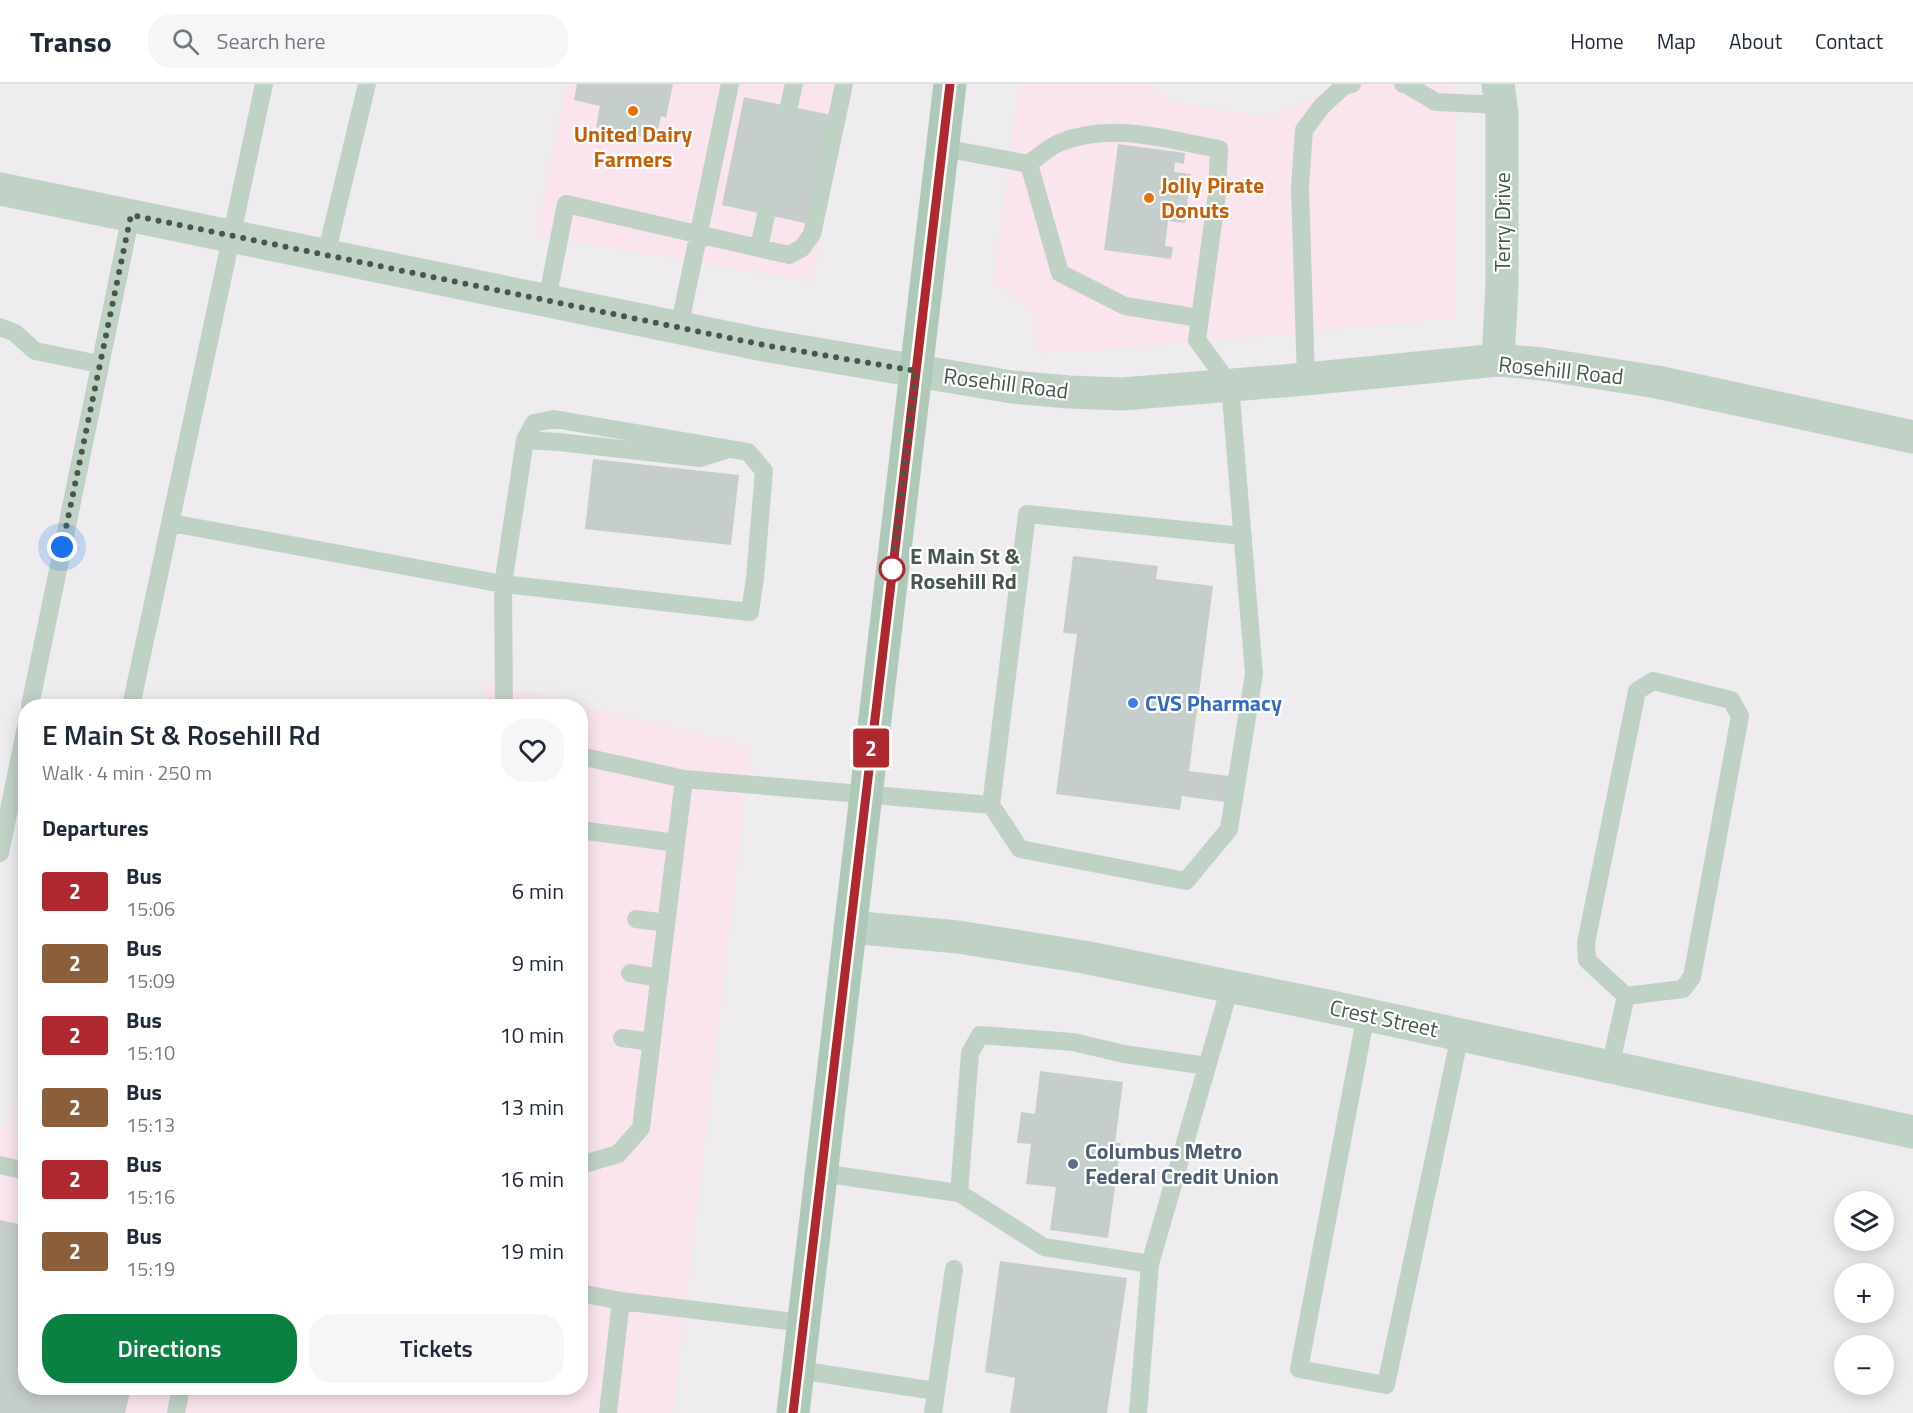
<!DOCTYPE html>
<html lang="en">
<head>
<meta charset="utf-8">
<style>
	body { margin:0; font-family:"Titillium Web",sans-serif; background:#f6f6f7; color:#1f2937; height:100vh; display:flex; flex-direction:column; font-size:22px; white-space:nowrap }
	* { box-sizing:border-box; margin:0 }
	p { font-size:20px; color:#747a83 }
	.icon { flex:none; width:33px; height:33px; fill:none; stroke:currentColor; stroke-width:2; stroke-linecap:round; stroke-linejoin:round }
	.map { position:relative; flex:1; overflow:hidden }
	.side { position:absolute; left:18px; top:615px; width:570px; height:696px; display:flex; flex-direction:column; background:#fff; border-radius:24px; box-shadow:0 3px 15px #0003 }
	.side>* { flex:none }
	.badge { padding:0 12px; border-radius:4px; font-size:21px; line-height:39px }
	.buttons { position:absolute; left:1834px; top:1107px; display:grid; gap:12px }
	.buttons a { display:grid; place-items:center; width:60px; height:60px; border-radius:50%; background:#fff; box-shadow:0 3px 15px #0003; font-size:30px }
	.you { position:absolute; width:30px; height:30px; margin:-15px; border:4px solid #fff; border-radius:50%; background:#1a73e8; box-shadow:0 0 0 9px #1a73e833 }
	.map>.badge { position:absolute; translate:-50% -50%; box-shadow:0 0 0 3px #fff }
	h2 { padding:0 24px; font-size:22px; line-height:54px }
	.round { display:grid; place-items:center; flex:none; width:63px; height:63px; border-radius:24px; background:#f6f6f7 }
	.summary { display:flex; align-items:center; justify-content:space-between; height:102px; padding:0 24px }
	h1 { font-size:28px; font-weight:600; line-height:45px }
	.cta { display:flex; gap:12px; margin-top:auto; padding:12px 24px }
	.cta a { flex:1; height:69px; border-radius:24px; background:#0b8043; color:#fff; font-size:24px; font-weight:600; line-height:69px; text-align:center }
	.cta a+a { background:#f6f6f7; color:#1f2937 }
	ul { padding:0; list-style:none }
	li { display:flex; align-items:center; gap:18px; height:72px; padding:0 24px }
	li div { flex:1 }
	li b { display:block; font-size:22px }
	li em { font-style:normal }
	li .badge { min-width:66px; font-weight:700; text-align:center }
	header { display:flex; align-items:center; gap:36px; box-sizing:border-box; height:84px; padding:0 30px; background:#fff; border-bottom:2px solid #e0e1e3 }
	header strong { font-size:28px }
	nav { display:flex; gap:33px; margin-inline-start:auto; font-size:21px }
	.search { width:420px; height:54px; background:#f6f6f7; display:flex; align-items:center; gap:15px; box-sizing:border-box; padding:0 21px; border-radius:24px; color:#747a83; font-size:22px }
	.map>svg:first-child { display:block }
	.commercial { fill:#fae5ee }
	.building { fill:#c6cecb }
	.lines { fill:none; stroke-linecap:round; stroke-linejoin:round }
	.service { stroke:#c0d1c5; stroke-width:18 }
	.minor { stroke:#c0d1c5; stroke-width:33 }
	.tertiary { stroke:#c0d1c5; stroke-width:33 }
	.primary { stroke:#aec9b8; stroke-width:33 }
	.line-casing { stroke:#fff; stroke-width:14 }
	.line { stroke:#af272f; stroke-width:9 }
	.walk { stroke:#46584c; stroke-width:6; stroke-dasharray:0 10.8 }
	.food-dot { fill:#e8710a; stroke:#fff; stroke-width:2 }
	.stop-dot { fill:#fff; stroke:#af272f; stroke-width:3 }
	.shop-dot { fill:#3f7fe0; stroke:#fff; stroke-width:2 }
	.service-dot { fill:#5c6f8a; stroke:#fff; stroke-width:2 }
	.labels { text-anchor:middle; dominant-baseline:central; stroke-width:4.5; stroke-linejoin:round; paint-order:stroke }
	.food-label { font-size:22px; font-weight:bold; fill:#c56008; stroke:#fff }
	.street-label { font-size:22px; fill:#46584c; stroke:#fff }
	.stop-label { font-size:22px; font-weight:bold; fill:#46584c; stroke:#fff; text-anchor:start }
	.shop-label { font-size:22px; font-weight:bold; fill:#366cbe; stroke:#fff; text-anchor:start }
	.service-label { font-size:22px; font-weight:bold; fill:#4e5e75; stroke:#fff; text-anchor:start }
</style>
</head>
<body>
<header>
<strong>Transo</strong>
<div class="search"><svg class="icon" aria-label="search" viewBox="0 0 24 24"><circle cx="10" cy="10" r="6"/><path d="M15 15l6 6"/></svg>Search here</div>
<nav><a>Home</a><a>Map</a><a>About</a><a>Contact</a></nav>
</header>
<div class="map">
<svg width="1913" height="1329" viewBox="0 0 1913 1329">
	<rect width="100%" height="100%" fill="#eeecef"/>
	<path class="commercial" d="M566,0H853L812,198L535,151Z
		M1019,0H1146L1167,17L1267,33L1346,0H1454L1455,236H1427L1279,251L1084,267L1039,269L1032,230L1007,207L993,201Z
		M487,599L751,663L673,1329H0V1042L8,1039L23,1007L25,996L26,1304H580V622H484Z"/>
	<path class="building" d="M577,0H673L666,34L661,32L656,56L596,43L600,22L574,16Z
		M744,13L831,31L809,140L722,121Z
		M1118,60L1185,69L1184,80L1175,78L1174,88L1191,90L1185,139L1168,137L1165,162L1173,163L1171,175L1104,166Z
		M593,375L739,391L731,461L585,445Z
		M1073,472L1158,482L1156,495L1213,502L1189,687L1229,692L1225,718L1182,712L1180,726L1056,710L1077,550L1063,549Z
		M1040,987L1123,998L1115,1059H1121L1108,1154L1050,1146L1056,1103L1026,1100L1031,1060L1017,1059L1021,1028L1035,1030Z
		M0,1136L26,1142V1304H131L125,1329H0Z
		M1000,1177L1127,1194L1107,1329H1010L1015,1294L985,1288Z"/>
	<g class="lines">
		<path class="service" d="M1403,0L1407,1L1436,18L1501,21
			M789,22L794,0
			M943,64L1029,80C1038,73 1049,63 1059,59C1111,37 1167,56 1219,65L1217,110L1197,256L1230,301L1254,590L1229,745L1186,797L1020,765L991,721L1027,430L1243,452
			M1029,80L1060,189L1125,222L1199,234
			M759,163L766,131
			M326,171L367,0
			M547,216L566,120L789,171L802,164L812,150L844,0
			M0,243L15,249L35,267L99,280
			M679,244L730,0
			M1306,295L1300,103L1304,46L1322,22L1345,1L1352,0
			M554,335L748,368L764,387L755,494L750,528L503,500L525,356L534,339Z
			M525,356L559,358L700,374L726,366
			M171,439L503,500L504,622
			M30,622L131,131
			M131,622L264,0
			M580,672L684,695L991,721
			M580,746L676,759
			M0,769L26,643
			M636,835L666,839
			M630,889L660,894
			M1366,930L1299,1285L1386,1301L1460,951
			M622,954L652,958
			M1610,983L1626,912L1683,905L1692,893L1740,632L1731,616L1653,597L1637,607L1586,859L1587,876L1626,912
			M580,1080H584L618,1070L641,1044L684,695
			M0,1081L26,1087
			M821,1089L959,1109L1044,1163L1150,1180L1230,903
			M959,1109L970,969L980,951L1073,958L1124,970L1207,982
			M580,1209L621,1217
			M798,1286L935,1307
			M176,1329L181,1304
			M608,1329L621,1217L804,1239
			M933,1329L954,1185
			M1138,1329L1150,1180"/>
		<path class="minor" d="M1498,0L1502,30V201L1498,276
			M850,843L958,853L1084,873L1322,921L1913,1048"/>
		<path class="tertiary" d="M0,105L764,261L1012,303L1069,308L1122,310L1306,295L1498,276L1542,280L1657,298L1913,353"/>
		<path class="primary" d="M793,1329L950,0"/>
	</g>
	<g class="lines">
		<g class="line-casing">
			<path id="line" d="M793,1329L950,0"/>
		</g>
		<use href="#line" class="line"/>
		<path class="walk" d="M62,463L131,131L764,261L916,287L892,488V485"/>
	</g>
	<g class="food-dot">
		<circle cx="633" cy="27" r="6"/>
		<circle cx="1149" cy="114" r="6"/>
	</g>
	<circle class="stop-dot" cx="892" cy="485" r="12"/>
	<circle class="shop-dot" cx="1133" cy="619" r="6"/>
	<circle class="service-dot" cx="1073" cy="1080" r="6"/>
	<g class="labels">
		<g class="food-label">
			<text x="633" y="50">United Dairy<tspan x="633" dy="25">Farmers</tspan></text>
			<text x="1161" y="101" text-anchor="start">Jolly Pirate<tspan x="1161" dy="25">Donuts</tspan></text>
		</g>
		<g class="street-label">
			<text transform="translate(1502 138) rotate(-90)">Terry Drive</text>
			<text transform="translate(1561 286) rotate(6)">Rosehill Road</text>
			<text transform="translate(1006 299) rotate(7)">Rosehill Road</text>
			<text transform="translate(1384 934) rotate(12)">Crest Street</text>
		</g>
		<g class="stop-label">
			<text x="910" y="472">E Main St &amp;<tspan x="910" dy="25">Rosehill Rd</tspan></text>
		</g>
		<g class="shop-label">
			<text x="1145" y="619">CVS Pharmacy</text>
		</g>
		<g class="service-label">
			<text x="1085" y="1067">Columbus Metro<tspan x="1085" dy="25">Federal Credit Union</tspan></text>
		</g>
	</g>
</svg>
<div class="buttons">
<a><svg class="icon" aria-label="layers" viewBox="0 0 24 24"><path d="M12 4l9 5-9 5-9-5zM3 14l9 5 9-5"/></svg></a>
<a>+</a>
<a>−</a>
</div>
<div class="you" style="left:62px;top:463px"></div>
<b class="badge" style="left:871px;top:664px;background:#af272f;color:#fff">2</b>
<section class="side">
<div class="summary"><div><h1>E Main St &amp; Rosehill Rd</h1><p>Walk · 4 min · 250 m</p></div><a class="round"><svg class="icon" aria-label="heart" viewBox="0 0 24 24"><path d="M12 20l-8-8c-3-5 5-10 8-4 3-6 11-1 8 4z"/></svg></a></div>
<h2>Departures</h2>
<ul>
<li><span class="badge" style="background:#af272f;color:#fff">2</span><div><b>Bus</b><p>15:06</p></div><em>6 min</em></li>
<li><span class="badge" style="background:#8b5e3c;color:#fff">2</span><div><b>Bus</b><p>15:09</p></div><em>9 min</em></li>
<li><span class="badge" style="background:#af272f;color:#fff">2</span><div><b>Bus</b><p>15:10</p></div><em>10 min</em></li>
<li><span class="badge" style="background:#8b5e3c;color:#fff">2</span><div><b>Bus</b><p>15:13</p></div><em>13 min</em></li>
<li><span class="badge" style="background:#af272f;color:#fff">2</span><div><b>Bus</b><p>15:16</p></div><em>16 min</em></li>
<li><span class="badge" style="background:#8b5e3c;color:#fff">2</span><div><b>Bus</b><p>15:19</p></div><em>19 min</em></li>
</ul>
<div class="cta"><a>Directions</a><a>Tickets</a></div>
</section>
</div>
</body>
</html>
